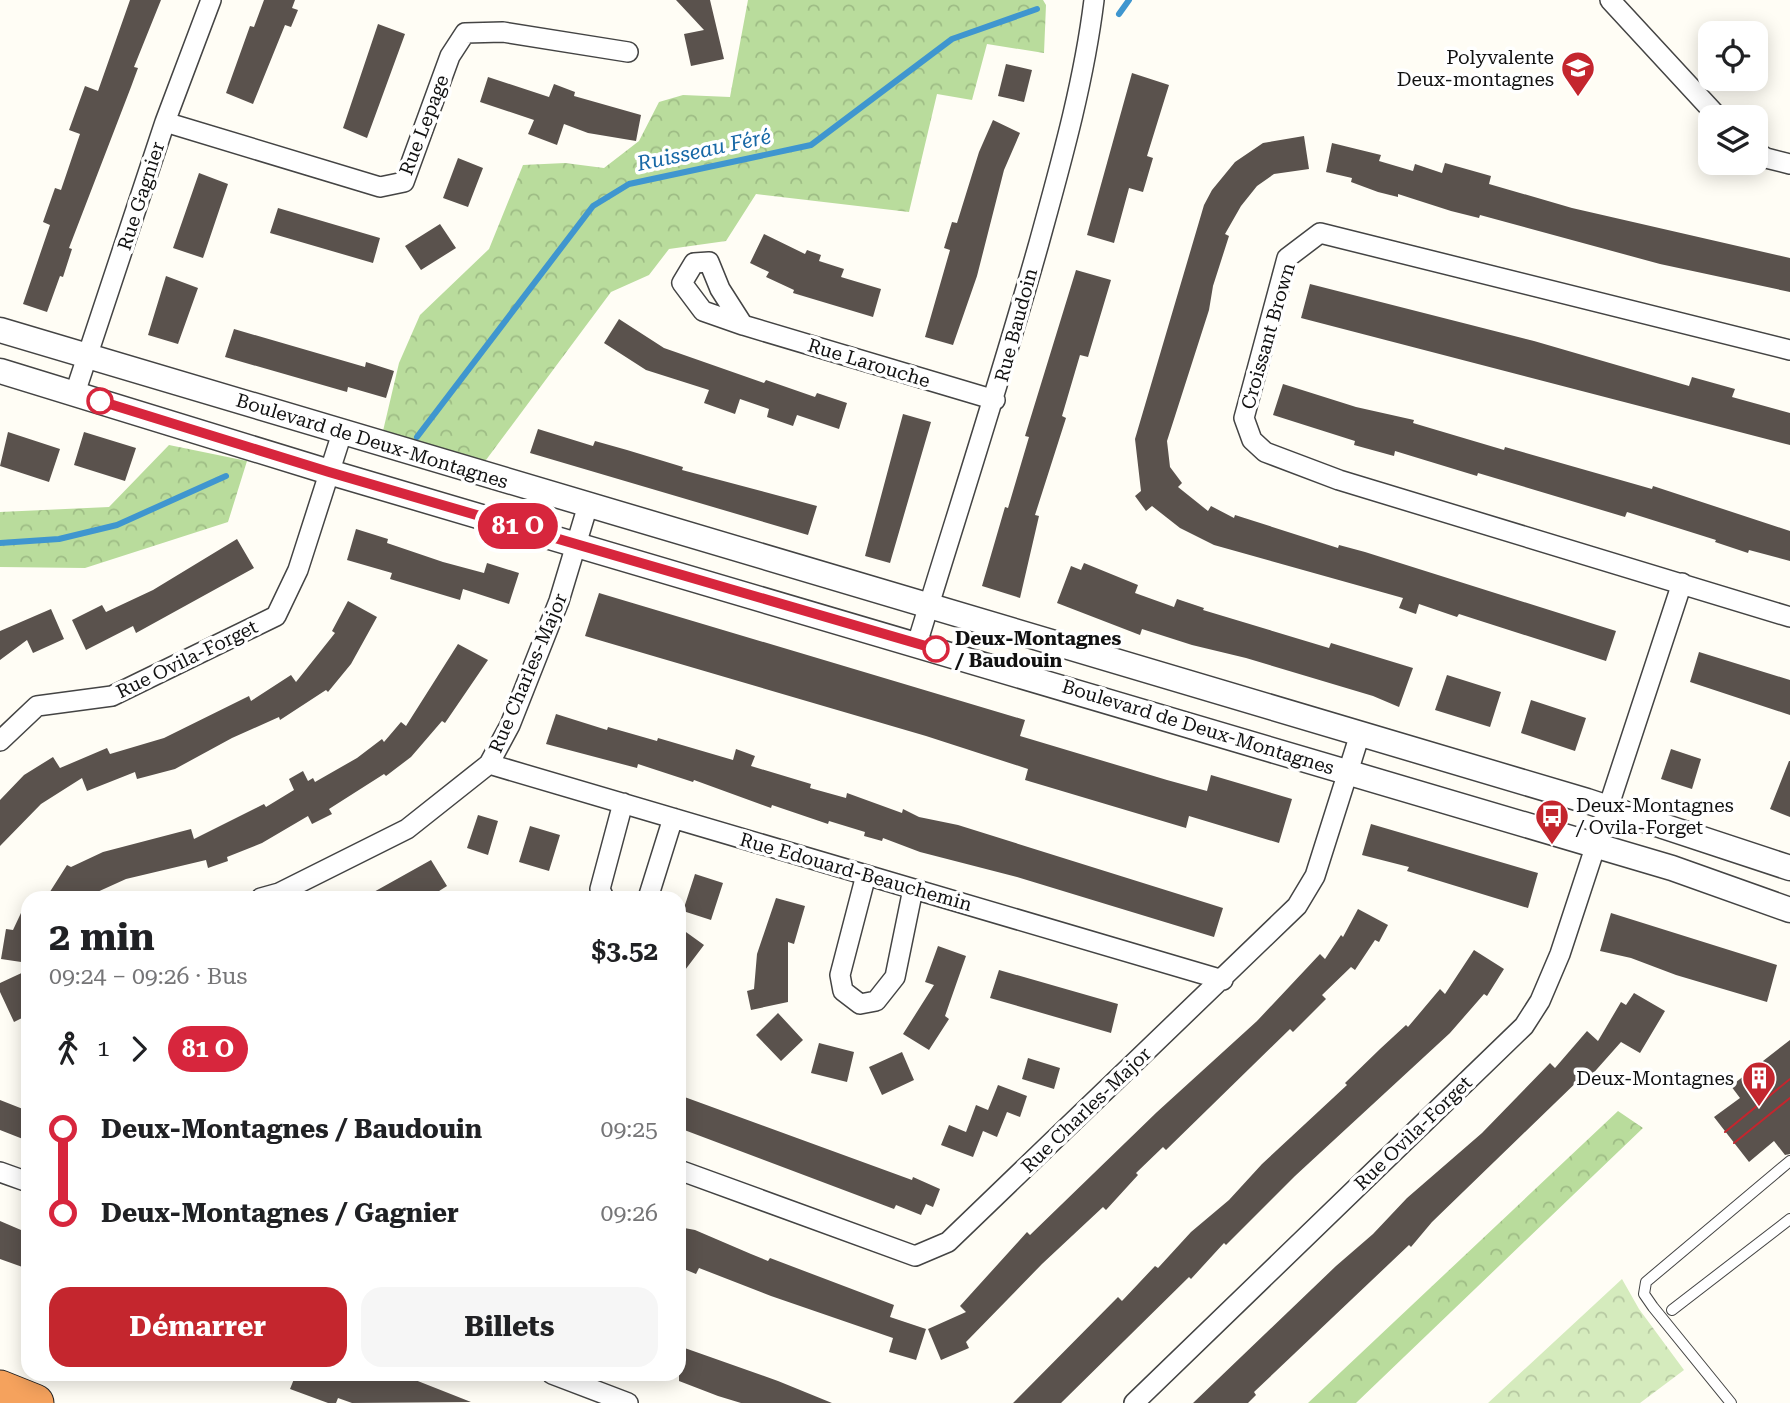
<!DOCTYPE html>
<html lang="fr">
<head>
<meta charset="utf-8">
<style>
	body { margin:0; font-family:"Roboto Serif",serif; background:#f6f6f6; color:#202124; height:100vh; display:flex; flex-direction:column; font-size:26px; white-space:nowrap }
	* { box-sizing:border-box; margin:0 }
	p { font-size:23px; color:#757577 }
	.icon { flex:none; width:38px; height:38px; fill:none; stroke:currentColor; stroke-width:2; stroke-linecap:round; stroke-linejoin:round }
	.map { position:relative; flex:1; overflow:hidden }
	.details { position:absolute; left:21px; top:891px; width:665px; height:490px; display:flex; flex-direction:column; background:#fff; border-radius:21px; box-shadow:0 4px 18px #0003 }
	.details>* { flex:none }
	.badge { padding:0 14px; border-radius:23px; font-size:24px; line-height:46px }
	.fabs { position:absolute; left:1698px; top:21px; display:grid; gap:14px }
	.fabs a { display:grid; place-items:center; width:70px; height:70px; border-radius:14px; background:#fff; box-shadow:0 4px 18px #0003; font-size:35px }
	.map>.badge { position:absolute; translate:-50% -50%; box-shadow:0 0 0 4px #fff }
	.legs { display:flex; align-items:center; gap:10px; height:77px; padding:0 28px; font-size:23px }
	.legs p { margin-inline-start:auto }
	.summary { display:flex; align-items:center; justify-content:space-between; height:119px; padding:0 28px }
	h1 { font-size:38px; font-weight:700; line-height:52px }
	.button { display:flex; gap:14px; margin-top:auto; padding:14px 28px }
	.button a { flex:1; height:80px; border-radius:21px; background:#c4262e; color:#fff; font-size:28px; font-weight:700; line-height:80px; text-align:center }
	.button a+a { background:#f6f6f6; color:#202124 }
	ul { padding:0 28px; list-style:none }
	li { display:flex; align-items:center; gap:24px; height:84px; font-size:26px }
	li i { display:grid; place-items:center; width:10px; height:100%; margin:0 9px; background:currentColor }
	li i::after { content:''; width:18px; height:18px; margin:-9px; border:5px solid; border-radius:50%; background:#fff }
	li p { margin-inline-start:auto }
	li:first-child i { background:linear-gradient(#0000 50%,currentColor 0) }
	li:last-child i { background:linear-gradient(currentColor 50%,#0000 0) }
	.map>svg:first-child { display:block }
	.forest { fill:url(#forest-crowns) }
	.park { fill:url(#park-crowns) }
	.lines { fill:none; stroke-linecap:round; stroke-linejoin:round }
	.stream { stroke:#3f96cf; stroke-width:6 }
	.building { fill:#5a524d }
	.service-casing { stroke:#444; stroke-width:12 }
	.minor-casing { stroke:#444; stroke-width:22 }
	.tertiary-casing { stroke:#444; stroke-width:27 }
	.motorway-casing { stroke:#222; stroke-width:39 }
	.service { stroke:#fff; stroke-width:10 }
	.minor { stroke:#fff; stroke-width:19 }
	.tertiary { stroke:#fff; stroke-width:24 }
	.motorway { stroke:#f5a25d; stroke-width:37 }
	.tram { stroke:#c4262e; stroke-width:2 }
	.line-1-casing { stroke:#fff; stroke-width:16 }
	.line-1 { stroke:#d7263d; stroke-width:10 }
	.stop-1-dot { fill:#fff; stroke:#d7263d; stroke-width:3.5 }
	.labels { text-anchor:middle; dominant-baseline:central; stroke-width:7; stroke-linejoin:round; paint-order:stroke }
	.poi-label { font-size:19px; fill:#111; stroke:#fff; text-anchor:end }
	.street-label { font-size:19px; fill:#111; stroke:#fff }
	.stop-label { font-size:19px; font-weight:bold; fill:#111; stroke:#fff; text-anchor:start }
	.water-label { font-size:21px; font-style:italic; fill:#1768a6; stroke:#fff }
</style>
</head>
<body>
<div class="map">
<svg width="1790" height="1403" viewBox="0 0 1790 1403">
	<defs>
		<pattern id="forest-crowns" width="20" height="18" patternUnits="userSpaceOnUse" patternTransform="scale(1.75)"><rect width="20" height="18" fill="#b9dc9c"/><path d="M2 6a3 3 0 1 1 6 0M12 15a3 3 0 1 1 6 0" fill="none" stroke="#9ebc85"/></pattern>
		<pattern id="park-crowns" width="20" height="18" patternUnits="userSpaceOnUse" patternTransform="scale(1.75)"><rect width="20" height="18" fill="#d5ebbd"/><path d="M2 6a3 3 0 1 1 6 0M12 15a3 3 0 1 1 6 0" fill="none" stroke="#b6c8a1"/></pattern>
	</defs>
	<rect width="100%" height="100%" fill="#fffdf5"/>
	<path class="forest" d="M748,0H1043L1046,5L1044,53L987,44L972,100L937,94L909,212L756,194L726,241L669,249L649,275L611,292L483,464L383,431L399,363L420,315L489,249L523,165L565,163L604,168L639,141L659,102L683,95L730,97Z
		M169,445L247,461L228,522L85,568L0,567V512L109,507Z
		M1618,1111L1643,1128L1356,1403H1308Z"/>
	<path class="park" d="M1622,1279L1639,1309L1684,1370L1640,1403H1488Z"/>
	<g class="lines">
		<path class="stream" d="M1119,14L1129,0
			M417,437L593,206L629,184L811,145L952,39L1037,9
			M0,543L59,539L117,525L226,476"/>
	</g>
	<path class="building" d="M130,0H161L134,67L138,68L131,87L69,248L72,249L63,277L60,276L47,312L23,304L50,225L43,222L55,188L61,190L80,134L69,130L85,86L98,91Z
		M264,0H295L292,8L298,10L291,27L285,25L253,104L226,93L250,26L254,27Z
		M676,0H710L724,59L691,66L684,34L704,30Z
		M378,24L405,34L367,138L343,128Z
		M1006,64L1032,70L1024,102L998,96Z
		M1132,73L1169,85L1147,156L1153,158L1143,192L1129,188L1114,243L1087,235Z
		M488,77L549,97L554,84L575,92L574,96L641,115L636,141L588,133L564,124L557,145L528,134L534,120L480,102Z
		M993,120L1020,133L1004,170L977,276L953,345L925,337L950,250L944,248L952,222L957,223L979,152Z
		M1304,136L1309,169L1274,174L1257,186L1241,206L1225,234L1229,236L1213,286L1209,310L1167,441L1170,467L1182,483L1178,487L1208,511L1211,506L1234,518L1235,515L1338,548L1339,545L1365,552L1616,631L1606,661L1459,614L1457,617L1419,604L1416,614L1399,608L1403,598L1214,545L1180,528L1152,506L1146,511L1135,496L1141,491L1135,439L1204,205L1212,190L1235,162L1263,143Z
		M1332,143L1381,155L1379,161L1413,171L1415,164L1442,173L1445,163L1491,176L1489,184L1572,208L1790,258V292L1660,264L1480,215L1479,218L1451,211L1398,194V197L1378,192L1351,182L1352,178L1326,172Z
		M458,158L483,168L468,207L443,198Z
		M199,173L228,184L203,258L173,248Z
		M278,208L380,238L373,263L270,233Z
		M440,224L456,248L421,270L405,246Z
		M764,234L805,254L807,250L821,255L819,261L844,269L841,277L881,289L873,317L793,293L794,290L766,277L769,272L750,263Z
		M1076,270L1111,280L1088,357L1080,355L1062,416L1066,418L1035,515L1039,516L1020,598L982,586L1005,507L1008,508L1029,437L1025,436Z
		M166,276L198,288L178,344L148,335Z
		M1310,284L1534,341L1689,386L1692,377L1735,389L1732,397L1790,413V445L1301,318Z
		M619,319L664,348L764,383L766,380L815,397L817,393L847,403L839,429L797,415L793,426L767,417L769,409L740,399L735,414L704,403L709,390L646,370L604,343Z
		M234,329L365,367L366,362L394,371L386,398L348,387L347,392L225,357Z
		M1283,384L1356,407L1414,420L1413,423L1504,450L1505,447L1652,489L1653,486L1790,531V561L1749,550L1748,553L1715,542L1716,540L1627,512L1625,517L1478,473L1477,476L1395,451L1394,456L1354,445L1355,441L1273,415Z
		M903,414L931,422L890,563L865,556Z
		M538,429L593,446L595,441L627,450L683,467L682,470L817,506L808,535L530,453Z
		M8,432L60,449L49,482L0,466Z
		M84,432L136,448L125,481L74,465Z
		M356,529L388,539L387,543L443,562L484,573L487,563L519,573L509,604L463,589L460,600L390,579L392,573L347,560Z
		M237,539L254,568L136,633L133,626L86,650L72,620L102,605L106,612L153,590Z
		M1084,563L1138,585L1135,593L1174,607L1177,599L1204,608L1203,610L1329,648L1331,643L1413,668L1399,707L1373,696L1246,658L1192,645L1142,629L1140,635L1057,603L1071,566L1081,570Z
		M599,593L1025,720L1020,736L1167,780L1207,791L1211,775L1292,799L1279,843L1189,816L1186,828L1025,780L1028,769L926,736L585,636Z
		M348,601L377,617L351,664L328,692L326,690L280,720L279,717L232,738L175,769L137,779L135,772L87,791L82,778L41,804L0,846V800L24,775L53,757L60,768L107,748L110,754L164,738L249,696L251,701L291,675L296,682L335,633L332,631Z
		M51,609L64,639L33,653L27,640L0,660V631Z
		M458,644L488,660L445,723L442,721L411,757L386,776L384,774L329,809L332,814L312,824L308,816L262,843L227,857L228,861L208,868L206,860L126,879L84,898H46L67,865L71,867L103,852L191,829L194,839L264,804L266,807L294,790L289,779L303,771L308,781L313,778L315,782L357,758L382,739L384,742L401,722L406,726Z
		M1699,652L1790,680V715L1690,682Z
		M1447,675L1501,692L1490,727L1435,710Z
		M1531,700L1586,718L1575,751L1521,733Z
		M556,714L607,730L608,727L657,741L658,738L733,760L736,749L755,756L751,766L811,784L810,788L846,798L847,793L902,813L903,809L919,817L958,825L1223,908L1214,937L1017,877L920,852L883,838L882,841L864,836L865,832L829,821L828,824L772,805L771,808L694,780L693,782L638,764L637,768L546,744Z
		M1671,749L1701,759L1692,789L1661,779Z
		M1789,761H1790V817L1770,809Z
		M478,815L498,821L488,855L467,848Z
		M1371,824L1538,873L1528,908L1407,871L1409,867L1362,855Z
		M530,826L560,835L549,871L519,862Z
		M431,860L447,886L428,898H363Z
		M695,874L723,883L711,920L683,911Z
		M28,898V963L1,959L6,929L13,930Z
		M776,898L805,906L794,944L788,942V1002L751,1010L747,991L754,989L757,954Z
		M1358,909L1388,925L1379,942L1375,940L1355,970L1351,967L1322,995L1326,999L1293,1032L1290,1029L1166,1150L1163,1147L1136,1173L1138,1175L1106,1210L1103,1207L1042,1264L966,1342L969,1348L941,1360L928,1329L966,1312L960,1306L1027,1232L1030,1235L1157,1112L1257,1021L1320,954L1325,959L1341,935L1343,937Z
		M1611,913L1777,965L1767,1002L1676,975L1631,958L1600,951Z
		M679,927L704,945L679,978Z
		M938,946L966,956L945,1016L949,1019L929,1050L903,1034L934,985L925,982Z
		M1474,950L1504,969L1487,996L1484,994L1450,1033L1295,1176L1226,1245L1224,1243L1191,1279L1189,1277L1061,1403H1013L1118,1297L1122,1301L1155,1266L1158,1268L1191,1232L1229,1200L1262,1164L1347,1085L1345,1083L1380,1049L1406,1025L1408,1027L1440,989L1445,994Z
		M28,970V1015L14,1022L0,992V983Z
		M999,970L1118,1004L1111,1033L990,998Z
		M1634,993L1665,1011L1640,1053L1621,1042L1589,1078L1585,1074L1432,1222L1411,1247L1409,1245L1254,1392L1256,1395L1248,1403H1193L1336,1266L1373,1234L1407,1198L1482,1133L1550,1063L1555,1068L1587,1031L1598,1041L1621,1002L1626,1005Z
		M778,1013L803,1040L781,1061L756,1035Z
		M1790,1040V1154L1785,1155L1774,1141L1749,1162L1714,1117L1740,1098L1731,1086Z
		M819,1043L854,1052L847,1082L811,1073Z
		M902,1052L914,1080L882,1095L869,1067Z
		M1028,1058L1060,1068L1054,1089L1022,1079Z
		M998,1085L1027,1096L1020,1117L1007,1112L997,1137L983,1131L973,1157L941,1145L949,1125L966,1132L976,1105L988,1110Z
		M679,1095L912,1180L913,1177L940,1189L933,1207L926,1204L921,1215L896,1205L894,1209L679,1128Z
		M0,1100L28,1111V1141L0,1130Z
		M0,1221L28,1233V1269L0,1259Z
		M679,1227L695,1230L751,1254L768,1261L770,1258L894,1305L890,1317L926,1329L916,1360L889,1352L893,1338L771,1296L699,1268L696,1274L679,1267Z
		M679,1346L778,1381L832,1403H741L718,1396L679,1381Z
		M296,1374H400L471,1402L352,1403L338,1398L336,1403H328L290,1389Z"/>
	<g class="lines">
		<g class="service-casing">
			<path id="service" d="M1672,1310L1790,1219
				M1731,1403L1653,1307L1644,1294L1646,1282L1790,1161"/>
		</g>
		<g class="minor-casing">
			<path id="minor" d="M1610,0L1718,117
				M165,122L380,187L404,182L450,56L465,33L503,32L628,52
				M1755,151L1766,158L1790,164
				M743,325L703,311L682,283L694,263L709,262L720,289L743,325L995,400
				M1790,350L1320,233L1287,258L1244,418L1252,440L1265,452L1339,480L1790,617
				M75,393L165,122L211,0
				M917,644C958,510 1001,378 1039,243C1061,163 1084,82 1094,0
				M0,741L37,706L112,696L276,616L298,570L342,433
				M489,764L1223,980
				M866,875L840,975L843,991L860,1004L876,1001L895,977L913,889
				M261,898L279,893L407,829L489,764L510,725L559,601L588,505
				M604,898L600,889L623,803
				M648,898L673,818
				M679,1170L915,1256L948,1242L1297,906L1315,876L1360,734
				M0,1172L28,1182
				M552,1374L628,1403
				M1134,1403L1524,1026L1540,1001L1560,954L1682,583"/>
		</g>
		<g class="tertiary-casing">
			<path id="tertiary" d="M0,330L1587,801L1790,868
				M0,371L329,472L1672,868L1790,910"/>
		</g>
		<g class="motorway-casing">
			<path id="motorway" d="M0,1389L35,1403"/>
		</g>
		<use href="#service" class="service"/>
		<use href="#minor" class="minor"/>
		<use href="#tertiary" class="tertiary"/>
		<use href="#motorway" class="motorway"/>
		<path class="tram" d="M1725,1132L1790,1079
			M1734,1143L1790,1098"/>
	</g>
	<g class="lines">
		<g class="line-1-casing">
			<path id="line-1" d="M100,401L329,472L936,649"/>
		</g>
		<use href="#line-1" class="line-1"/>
	</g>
	<defs>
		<g id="school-pin" transform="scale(1.75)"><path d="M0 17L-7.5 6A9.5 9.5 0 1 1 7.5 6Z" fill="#c4262e" stroke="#fff"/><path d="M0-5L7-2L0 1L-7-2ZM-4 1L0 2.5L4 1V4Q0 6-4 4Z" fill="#fff"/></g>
		<g id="bus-pin" transform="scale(1.75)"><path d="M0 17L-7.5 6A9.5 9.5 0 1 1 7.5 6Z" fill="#c4262e" stroke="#fff"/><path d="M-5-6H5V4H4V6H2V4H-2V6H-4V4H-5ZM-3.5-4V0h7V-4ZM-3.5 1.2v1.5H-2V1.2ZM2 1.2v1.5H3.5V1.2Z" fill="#fff"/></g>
		<g id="building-pin" transform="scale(1.75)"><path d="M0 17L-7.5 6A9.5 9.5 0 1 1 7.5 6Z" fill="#c4262e" stroke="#fff"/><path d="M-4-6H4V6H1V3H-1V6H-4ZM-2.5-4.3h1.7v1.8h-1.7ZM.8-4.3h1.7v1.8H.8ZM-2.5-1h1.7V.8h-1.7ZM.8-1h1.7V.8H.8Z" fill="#fff"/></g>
	</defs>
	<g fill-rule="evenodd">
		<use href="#school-pin" x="1578" y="68"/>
		<use href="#bus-pin" x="1552" y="816"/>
		<use href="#building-pin" x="1759" y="1078"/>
	</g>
	<g class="stop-1-dot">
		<circle cx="100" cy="401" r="12"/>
		<circle cx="936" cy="649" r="12"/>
	</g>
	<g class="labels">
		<g class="poi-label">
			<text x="1554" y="57">Polyvalente<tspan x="1554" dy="22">Deux-montagnes</tspan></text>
			<text x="1576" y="805" text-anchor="start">Deux-Montagnes<tspan x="1576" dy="22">/ Ovila-Forget</tspan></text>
			<text x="1734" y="1078">Deux-Montagnes</text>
		</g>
		<g class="street-label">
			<text transform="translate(424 125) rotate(-69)">Rue Lepage</text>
			<text transform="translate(141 196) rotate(-72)">Rue Gagnier</text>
			<text transform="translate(1016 325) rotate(-75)">Rue Baudoin</text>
			<text transform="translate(1268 336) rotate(-74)">Croissant Brown</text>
			<text transform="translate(869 363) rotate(17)">Rue Larouche</text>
			<text transform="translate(372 441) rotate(17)">Boulevard de Deux-Montagnes</text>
			<text transform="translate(187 659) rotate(-26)">Rue Ovila-Forget</text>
			<text transform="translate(528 673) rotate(-67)">Rue Charles-Major</text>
			<text transform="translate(1198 727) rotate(17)">Boulevard de Deux-Montagnes</text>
			<text transform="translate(856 872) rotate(16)">Rue Edouard-Beauchemin</text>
			<text transform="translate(1086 1110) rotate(-44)">Rue Charles-Major</text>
			<text transform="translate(1413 1133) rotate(-44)">Rue Ovila-Forget</text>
		</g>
		<g class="stop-label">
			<text x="955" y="638">Deux-Montagnes<tspan x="955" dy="22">/ Baudouin</tspan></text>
		</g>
		<g class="water-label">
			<text transform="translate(704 150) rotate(-12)">Ruisseau Féré</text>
		</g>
	</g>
</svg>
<div class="fabs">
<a><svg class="icon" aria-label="locate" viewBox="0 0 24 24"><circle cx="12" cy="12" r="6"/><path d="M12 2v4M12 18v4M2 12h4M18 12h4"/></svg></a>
<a><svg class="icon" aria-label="layers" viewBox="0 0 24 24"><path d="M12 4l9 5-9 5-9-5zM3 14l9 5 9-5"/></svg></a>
</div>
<b class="badge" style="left:518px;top:526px;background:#d7263d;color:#fff">81 O</b>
<section class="details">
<div class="summary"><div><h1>2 min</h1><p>09:24 – 09:26 · Bus</p></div><b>$3.52</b></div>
<div class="legs"><svg class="icon" aria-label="walk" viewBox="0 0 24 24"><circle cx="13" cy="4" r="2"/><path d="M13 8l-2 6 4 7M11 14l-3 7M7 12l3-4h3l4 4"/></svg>1<svg class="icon" aria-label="forward" viewBox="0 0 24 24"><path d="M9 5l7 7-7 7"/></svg><b class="badge" style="background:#d7263d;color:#fff">81 O</b></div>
<ul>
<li><i style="color:#d7263d"></i><b>Deux-Montagnes / Baudouin</b><p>09:25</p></li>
<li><i style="color:#d7263d"></i><b>Deux-Montagnes / Gagnier</b><p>09:26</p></li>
</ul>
<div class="button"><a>Démarrer</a><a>Billets</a></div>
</section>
</div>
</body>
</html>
